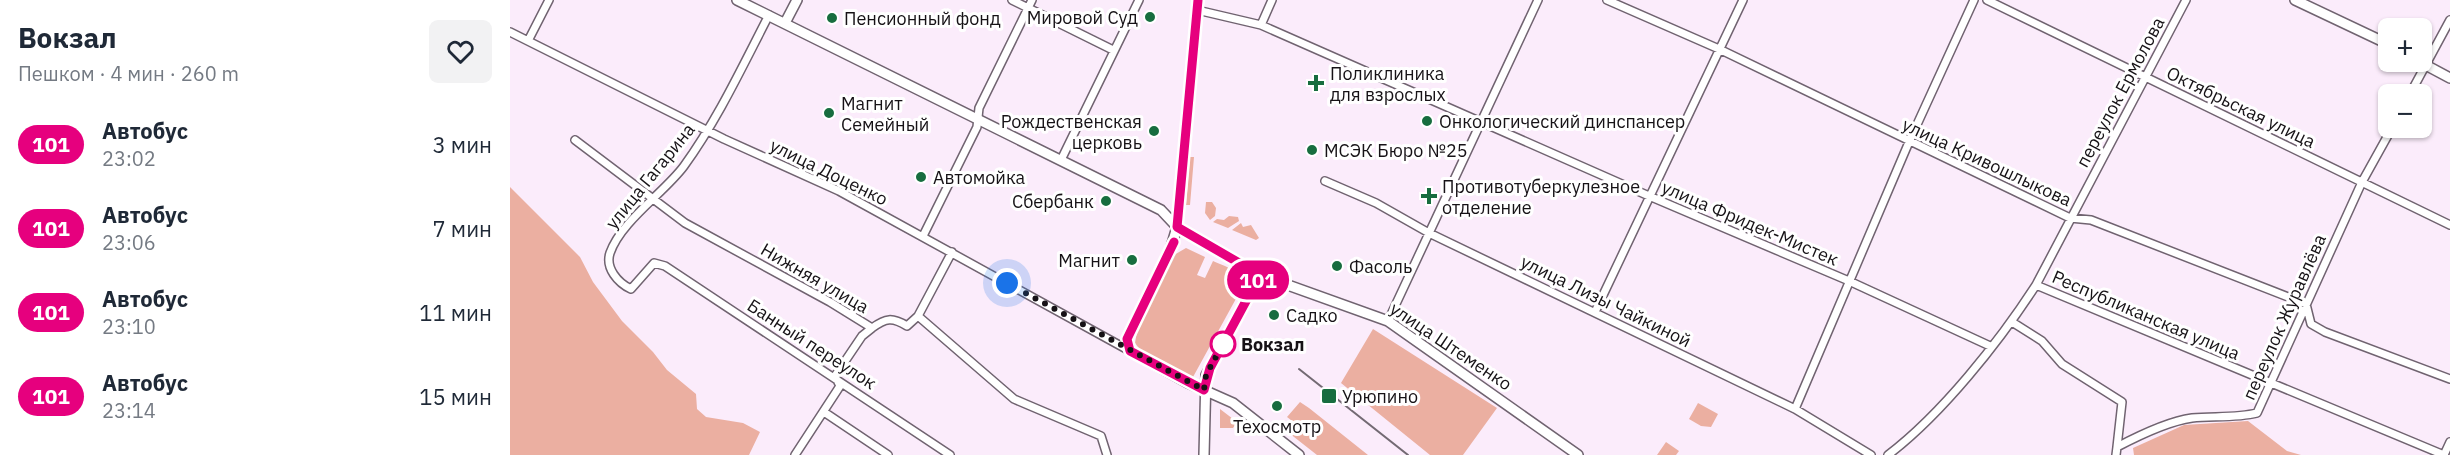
<!DOCTYPE html>
<html lang="ru">
<head>
<meta charset="utf-8">
<style>
	body { margin:0; font-family:"IBM Plex Sans",sans-serif; background:#f2f2f3; color:#1f2937; height:100vh; display:flex; flex-direction:column; font-size:22px; white-space:nowrap }
	* { box-sizing:border-box; margin:0 }
	p { font-size:20px; color:#747a83 }
	.icon { flex:none; width:33px; height:33px; fill:none; stroke:currentColor; stroke-width:2; stroke-linecap:round; stroke-linejoin:round }
	.map { position:relative; flex:1; overflow:hidden }
	.details { display:flex; flex-direction:column; background:#fff; width:510px }
	.details>* { flex:none }
	.badge { padding:0 12px; border-radius:20px; font-size:21px; line-height:39px }
	.controls { position:absolute; left:1868px; top:18px; display:grid; gap:12px }
	.controls a { display:grid; place-items:center; width:54px; height:54px; border-radius:9px; background:#fff; box-shadow:0 2px 4px #0004; font-size:30px }
	.you { position:absolute; width:30px; height:30px; margin:-15px; border:4px solid #fff; border-radius:50%; background:#1a73e8; box-shadow:0 0 0 9px #1a73e833 }
	.map>.badge { position:absolute; translate:-50% -50%; box-shadow:0 0 0 3px #fff }
	.round { display:grid; place-items:center; flex:none; width:63px; height:63px; border-radius:9px; background:#f2f2f3 }
	.headline { display:flex; align-items:center; justify-content:space-between; height:102px; padding:0 18px }
	h1 { font-size:28px; font-weight:700; line-height:45px }
	ul { padding:0; list-style:none }
	li { display:flex; align-items:center; gap:18px; height:84px; padding:0 18px }
	li div { flex:1 }
	li b { display:block; font-size:22px }
	li em { font-style:normal }
	li .badge { min-width:66px; font-weight:700; text-align:center }
	main { display:flex; flex:1; min-height:0 }
	.map>svg:first-child { display:block }
	.green { fill:#ebafa1 }
	.lines { fill:none; stroke-linecap:round; stroke-linejoin:round }
	.street-casing { stroke:#706370; stroke-width:10 }
	.secondary-casing { stroke:#706370; stroke-width:12 }
	.street { stroke:#fff; stroke-width:7 }
	.secondary { stroke:#fff; stroke-width:9 }
	.rail { stroke:#736a73; stroke-width:2 }
	.line-casing { stroke:#fff; stroke-width:14 }
	.line { stroke:#e6007e; stroke-width:9 }
	.walk { stroke:#161216; stroke-width:6; stroke-dasharray:0 10.8 }
	.poi-dot { fill:#176d3f; stroke:#fff; stroke-width:2 }
	.stop-dot { fill:#fff; stroke:#e6007e; stroke-width:3 }
	.labels { text-anchor:middle; dominant-baseline:central; stroke-width:6; stroke-linejoin:round; paint-order:stroke }
	.poi-label { font-size:18px; fill:#161216; stroke:#fff; text-anchor:start }
	.street-label { font-size:18px; fill:#161216; stroke:#fff }
	.stop-label { font-size:18px; font-weight:bold; fill:#161216; stroke:#fff; text-anchor:start }
</style>
</head>
<body>
<main>
<section class="details">
<div class="headline"><div><h1>Вокзал</h1><p>Пешком · 4 мин · 260 m</p></div><a class="round"><svg class="icon" aria-label="heart" viewBox="0 0 24 24"><path d="M12 20l-8-8c-3-5 5-10 8-4 3-6 11-1 8 4z"/></svg></a></div>
<ul>
<li><span class="badge" style="background:#e6007e;color:#fff">101</span><div><b>Автобус</b><p>23:02</p></div><em>3 мин</em></li>
<li><span class="badge" style="background:#e6007e;color:#fff">101</span><div><b>Автобус</b><p>23:06</p></div><em>7 мин</em></li>
<li><span class="badge" style="background:#e6007e;color:#fff">101</span><div><b>Автобус</b><p>23:10</p></div><em>11 мин</em></li>
<li><span class="badge" style="background:#e6007e;color:#fff">101</span><div><b>Автобус</b><p>23:14</p></div><em>15 мин</em></li>
</ul>
</section>
<div class="map">
<svg width="1940" height="455" viewBox="0 0 1940 455">
	<rect width="100%" height="100%" fill="#fbecfb"/>
	<path class="green" d="M680,157H684L680,205H676Z
		M0,187L70,257L83,282L112,321L143,352L157,370L186,394L187,409L196,417L233,423L250,432L239,455H0Z
		M696,202H702L706,208L705,216L700,220L695,213Z
		M719,216L728,217L729,221L718,228L703,222L707,219L714,220Z
		M731,223L733,227L741,225L749,238L746,240L722,230Z
		M676,248L695,257L687,275L695,278L703,261C715,267 736,271 733,286L683,377L631,351L625,343L627,332L664,255Z
		M863,329L987,408L953,455H920L831,383Z
		M790,402L799,408L858,455H807L779,433L786,424L777,417Z
		M1188,403L1208,414L1201,427L1191,426L1179,419Z
		M710,409L727,422L723,428H710Z
		M1738,421L1777,451L1791,455H1624L1623,448L1674,425Z
		M1156,442L1169,451L1166,455H1147Z"/>
	<g class="lines">
		<g class="street-casing">
			<path id="street" d="M502,0L603,50
				M1097,0L1209,49L1560,218L1581,220L1796,304L1801,324L1815,332L1940,379
				M1477,0L1940,225
				M687,10L751,25L1139,196L1339,281L1480,346
				M259,15C232,67 208,119 174,166C155,192 111,221 100,253C95,268 108,283 121,289L144,263L155,266L440,455
				M751,25L762,0
				M0,32L214,139L329,191L620,351
				M19,39L39,0
				M1900,94L1940,20
				M65,140L175,223L320,302L362,328C376,318 382,317 397,326L408,316L504,399L591,436L597,455
				M551,160L629,0
				M815,181L866,203L919,233L1285,409L1361,455
				M413,236L467,127L469,108L522,0
				M1526,285L1934,455
				M1085,312L1233,0
				M408,316L442,252
				M878,321L1028,0
				M1502,322L1532,341L1552,364L1612,402L1607,447
				M1285,409L1399,142L1464,0
				M314,412L378,455
				M285,455L330,386L325,376L352,336L362,328
				M1378,455C1432,414 1489,342 1526,285L1676,0
				M1606,455L1607,447C1626,437 1660,421 1682,418C1703,416 1727,418 1747,413L1852,182L1882,128
				M1934,455L1940,442"/>
		</g>
		<g class="secondary-casing">
			<path id="secondary" d="M227,0L651,210L667,227L750,275L878,321L1068,455
				M688,0L667,227L659,254L617,339L620,351L678,383L723,403L789,455
				M1785,0L1878,44
				M275,23L287,0
				M1910,62L1940,78
				M694,455L696,375L750,275"/>
		</g>
		<use href="#street" class="street"/>
		<use href="#secondary" class="secondary"/>
		<path class="rail" d="M789,369L898,455"/>
	</g>
	<g class="lines">
		<g class="line-casing">
			<path id="line" d="M664,242L617,339L620,351L694,390L700,368L750,275L667,227L688,0"/>
		</g>
		<use href="#line" class="line"/>
		<path class="walk" d="M497,283L694,390L696,375L713,344"/>
	</g>
	<g class="poi-dot">
		<circle cx="640" cy="17" r="6"/>
		<circle cx="322" cy="18" r="6"/>
		<path d="M803 74h6v6h6v6h-6v6h-6v-6h-6v-6h6z"/>
		<circle cx="319" cy="113" r="6"/>
		<circle cx="917" cy="121" r="6"/>
		<circle cx="644" cy="131" r="6"/>
		<circle cx="802" cy="150" r="6"/>
		<circle cx="411" cy="177" r="6"/>
		<path d="M916 187h6v6h6v6h-6v6h-6v-6h-6v-6h6z"/>
		<circle cx="596" cy="201" r="6"/>
		<circle cx="622" cy="260" r="6"/>
		<circle cx="827" cy="266" r="6"/>
		<circle cx="764" cy="315" r="6"/>
		<rect x="811" y="388" width="16" height="16" rx="3"/>
		<circle cx="767" cy="406" r="6"/>
	</g>
	<circle class="stop-dot" cx="713" cy="344" r="12"/>
	<g class="labels">
		<g class="poi-label">
			<text x="628" y="17" text-anchor="end">Мировой Суд</text>
			<text x="334" y="18">Пенсионный фонд</text>
			<text x="820" y="73">Поликлиника<tspan x="820" dy="21">для взрослых</tspan></text>
			<text x="331" y="103">Магнит<tspan x="331" dy="21">Семейный</tspan></text>
			<text x="632" y="121" text-anchor="end">Рождественская<tspan x="632" dy="21">церковь</tspan></text>
			<text x="929" y="121">Онкологический динспансер</text>
			<text x="814" y="150">МСЭК Бюро №25</text>
			<text x="423" y="177">Автомойка</text>
			<text x="932" y="186">Противотуберкулезное<tspan x="932" dy="21">отделение</tspan></text>
			<text x="584" y="201" text-anchor="end">Сбербанк</text>
			<text x="610" y="260" text-anchor="end">Магнит</text>
			<text x="839" y="266">Фасоль</text>
			<text x="776" y="315">Садко</text>
			<text x="832" y="396">Урюпино</text>
			<text x="767" y="426" text-anchor="middle">Техосмотр</text>
		</g>
		<g class="street-label">
			<text transform="translate(1610 92) rotate(-62)">переулок Ермолова</text>
			<text transform="translate(1731 107) rotate(26)">Октябрьская улица</text>
			<text transform="translate(1477 162) rotate(25)">улица Кривошлыкова</text>
			<text transform="translate(319 172) rotate(26)">улица Доценко</text>
			<text transform="translate(140 176) rotate(-51)">улица Гагарина</text>
			<text transform="translate(1240 223) rotate(23)">улица Фридек-Мистек</text>
			<text transform="translate(305 278) rotate(30)">Нижняя улица</text>
			<text transform="translate(1096 301) rotate(26)">улица Лизы Чайкиной</text>
			<text transform="translate(1636 315) rotate(23)">Республиканская улица</text>
			<text transform="translate(1774 317) rotate(-66)">переулок Журавлёва</text>
			<text transform="translate(302 344) rotate(33)">Банный переулок</text>
			<text transform="translate(941 346) rotate(34)">улица Штеменко</text>
		</g>
		<g class="stop-label">
			<text x="731" y="344">Вокзал</text>
		</g>
	</g>
</svg>
<div class="controls">
<a>+</a>
<a>−</a>
</div>
<div class="you" style="left:497px;top:283px"></div>
<b class="badge" style="left:748px;top:280px;background:#e6007e;color:#fff">101</b>
</div>
</main>
</body>
</html>
